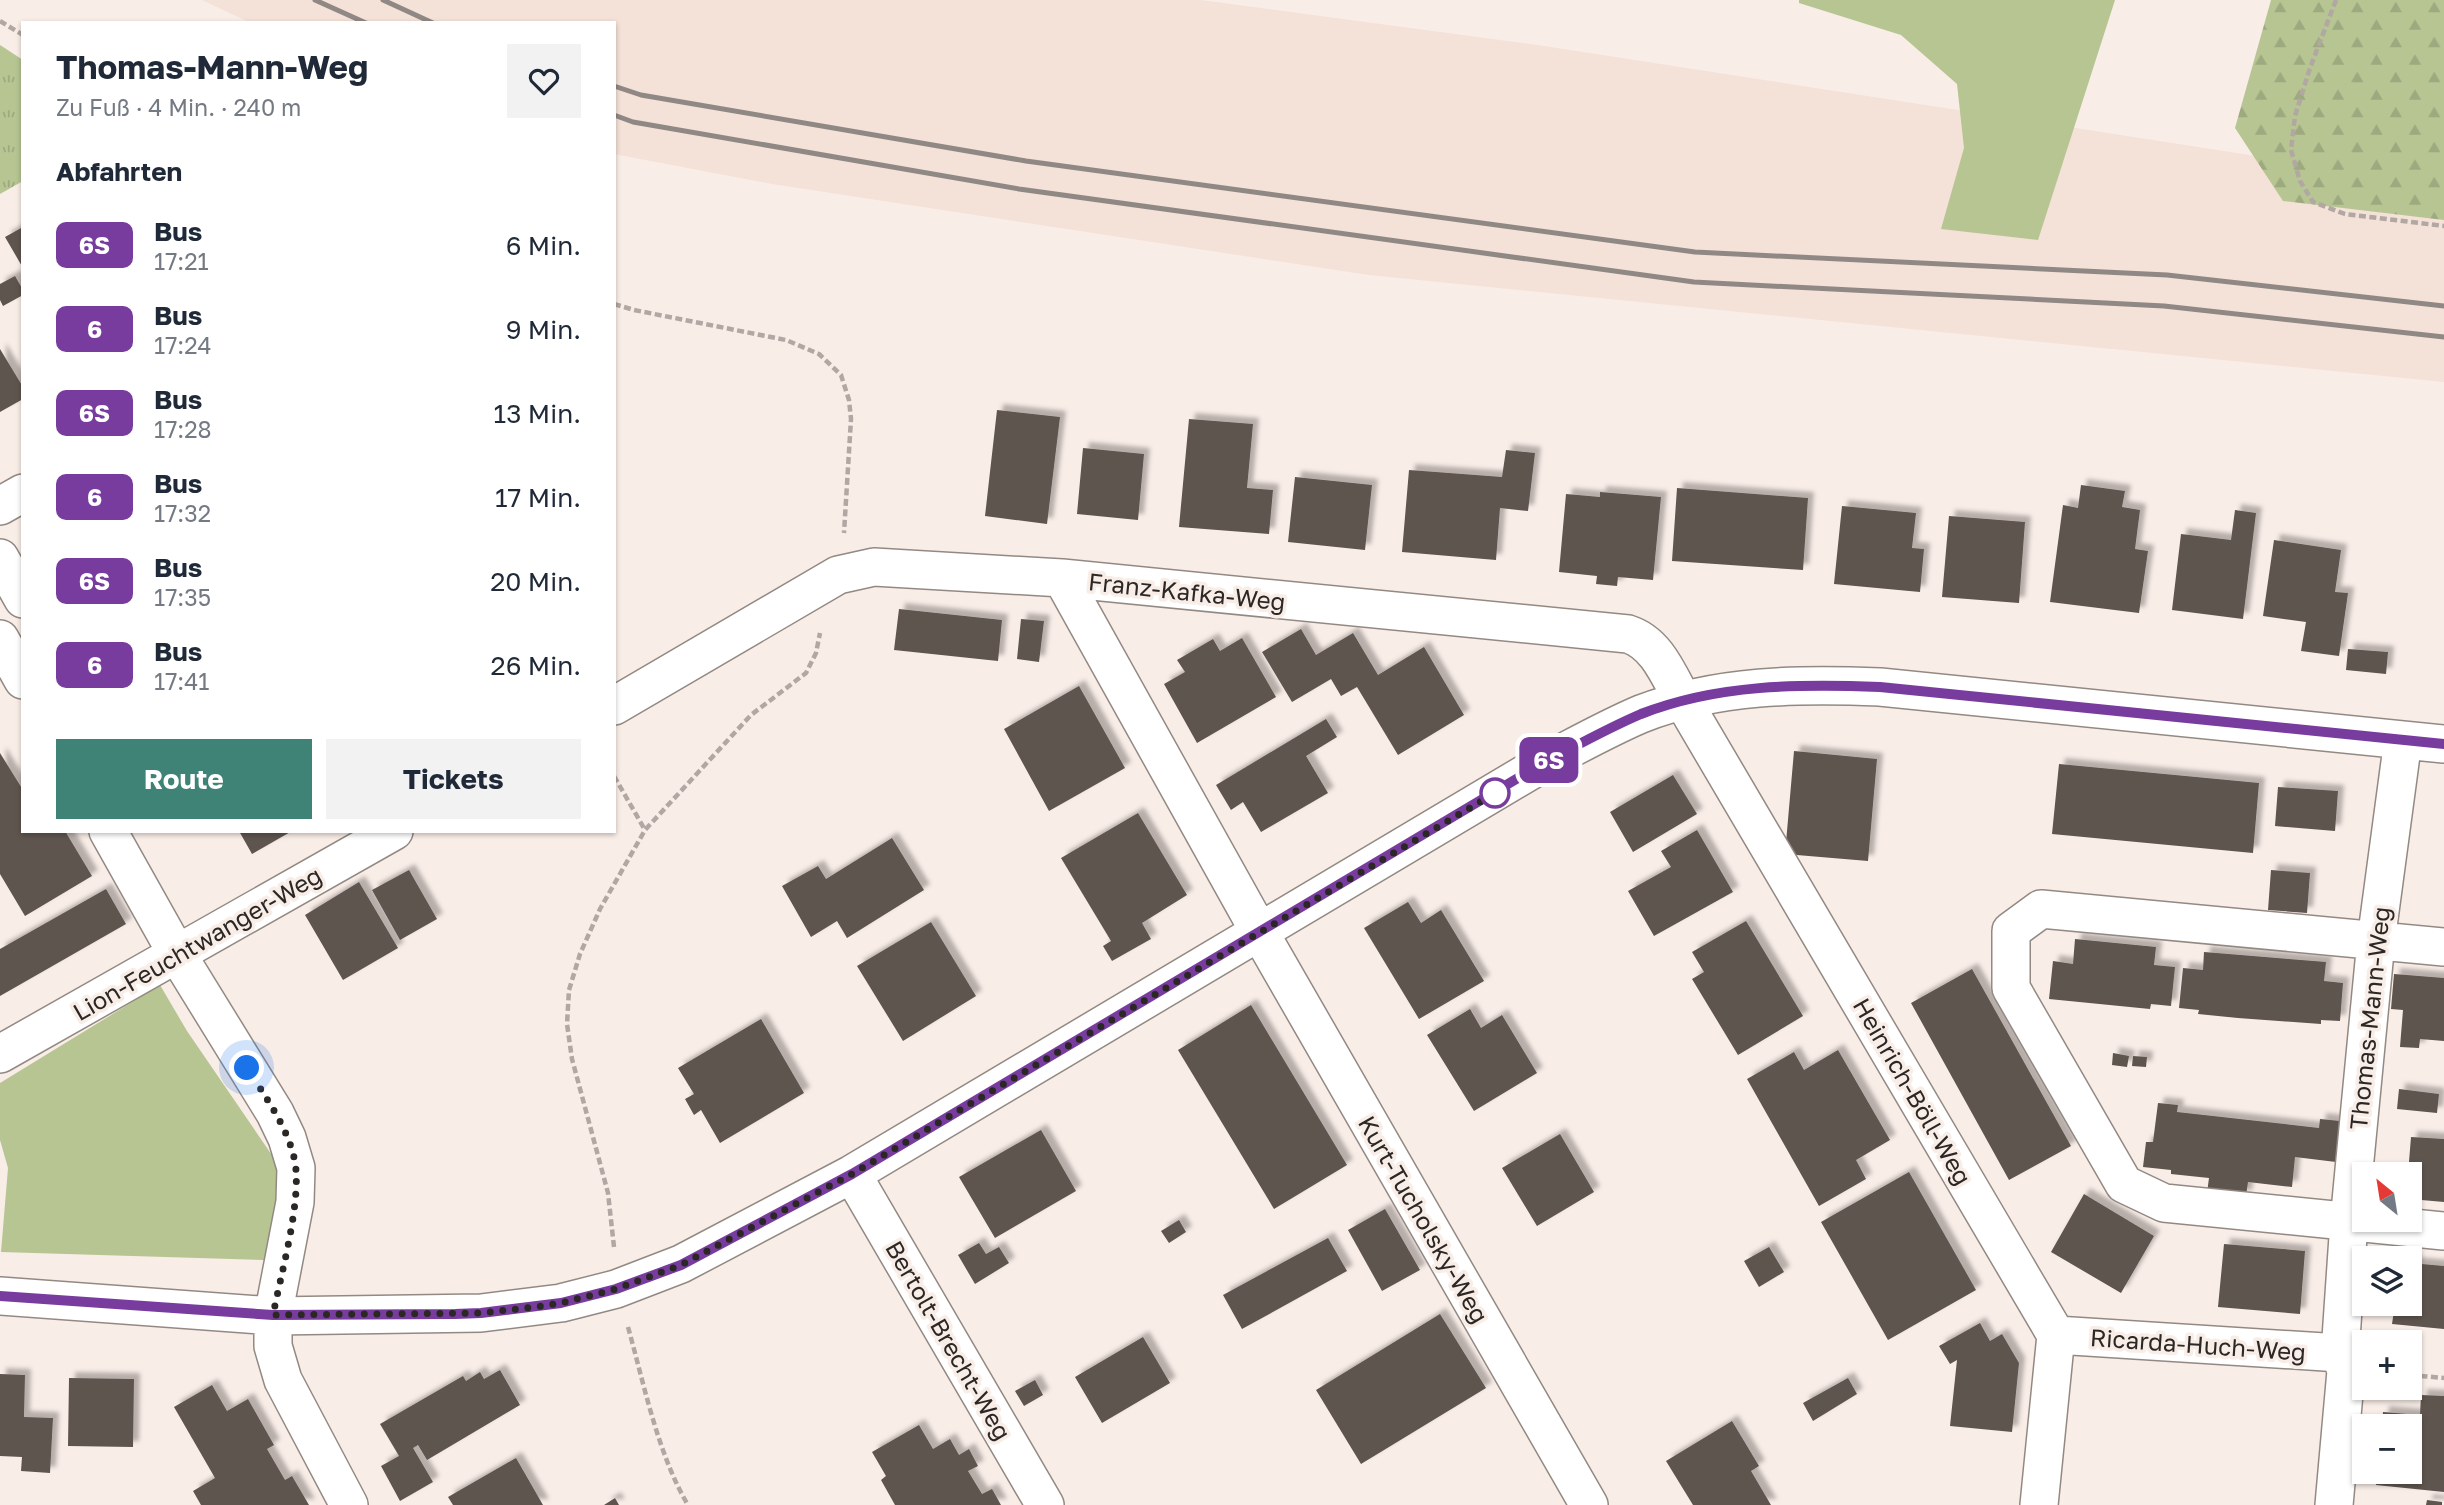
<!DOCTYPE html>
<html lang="de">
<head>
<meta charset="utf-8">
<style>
	body { margin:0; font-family:"Golos Text",sans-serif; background:#f2f2f3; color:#1f2937; height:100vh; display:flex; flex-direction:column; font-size:26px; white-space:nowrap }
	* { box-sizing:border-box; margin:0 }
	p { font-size:23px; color:#747a83 }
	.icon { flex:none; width:38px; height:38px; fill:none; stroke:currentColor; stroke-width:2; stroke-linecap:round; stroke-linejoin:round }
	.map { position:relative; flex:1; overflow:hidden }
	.side { position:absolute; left:21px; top:21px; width:595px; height:812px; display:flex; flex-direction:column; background:#fff; border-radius:0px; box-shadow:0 2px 5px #0004 }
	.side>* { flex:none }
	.badge { padding:0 14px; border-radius:10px; font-size:24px; line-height:46px }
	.needle { width:46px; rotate:330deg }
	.controls { position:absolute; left:2352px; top:1162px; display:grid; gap:14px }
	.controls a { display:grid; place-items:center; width:70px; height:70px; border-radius:0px; background:#fff; box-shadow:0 2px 5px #0004; font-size:35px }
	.you { position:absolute; width:35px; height:35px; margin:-18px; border:5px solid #fff; border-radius:50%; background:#1a73e8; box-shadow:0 0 0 10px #1a73e833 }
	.map>.badge { position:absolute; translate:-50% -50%; box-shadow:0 0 0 4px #fff }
	h2 { padding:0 35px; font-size:26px; line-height:63px }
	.round { display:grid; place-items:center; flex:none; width:74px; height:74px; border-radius:0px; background:#f2f2f3 }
	.headline { display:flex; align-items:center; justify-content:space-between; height:119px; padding:0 35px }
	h1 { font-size:33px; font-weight:700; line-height:52px }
	.button { display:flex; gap:14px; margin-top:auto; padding:14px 35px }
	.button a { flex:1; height:80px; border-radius:0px; background:#3f8376; color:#fff; font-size:28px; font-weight:700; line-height:80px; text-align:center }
	.button a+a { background:#f2f2f3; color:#1f2937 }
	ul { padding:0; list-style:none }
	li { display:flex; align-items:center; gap:21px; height:84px; padding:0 35px }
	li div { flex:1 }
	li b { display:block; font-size:26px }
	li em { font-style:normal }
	li .badge { min-width:77px; font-weight:700; text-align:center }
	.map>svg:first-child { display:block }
	.built { fill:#f4e1d7 }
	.grass { fill:#b6c592 }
	.forest { fill:url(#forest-firs) }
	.park { fill:url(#park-tufts) }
	.building { fill:#5e544f; filter:url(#shadow) }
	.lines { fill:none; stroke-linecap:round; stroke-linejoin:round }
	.minor-casing { stroke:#938983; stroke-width:40 }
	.path { stroke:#b1a7a3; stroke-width:4.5; stroke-dasharray:7 3.5; stroke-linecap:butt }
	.minor { stroke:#fff; stroke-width:37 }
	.rail { stroke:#908884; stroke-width:5 }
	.line-casing { stroke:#fff; stroke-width:16 }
	.line { stroke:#783c9f; stroke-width:10 }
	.walk { stroke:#2b2725; stroke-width:7; stroke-dasharray:0 12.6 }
	.stop-dot { fill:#fff; stroke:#783c9f; stroke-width:3.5 }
	.labels { text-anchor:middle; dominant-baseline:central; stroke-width:7; stroke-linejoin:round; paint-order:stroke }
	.street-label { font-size:24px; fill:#2b2725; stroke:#f9ede7 }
</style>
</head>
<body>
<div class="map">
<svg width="2444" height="1505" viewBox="0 0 2444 1505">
	<defs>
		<pattern id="forest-firs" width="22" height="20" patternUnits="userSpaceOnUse" patternTransform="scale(1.75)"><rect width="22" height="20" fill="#b6c592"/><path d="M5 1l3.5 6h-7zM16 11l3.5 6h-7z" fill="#9da97e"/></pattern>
		<pattern id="park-tufts" width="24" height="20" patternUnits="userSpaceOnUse" patternTransform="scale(1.75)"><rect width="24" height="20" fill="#b6c592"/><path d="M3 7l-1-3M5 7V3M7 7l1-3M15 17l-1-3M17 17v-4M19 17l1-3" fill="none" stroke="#9da97e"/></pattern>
		<filter id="shadow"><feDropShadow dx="6" dy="-6" stdDeviation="2" flood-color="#0004"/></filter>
	</defs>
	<rect width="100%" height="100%" fill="#f9ede7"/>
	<path class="built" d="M202,0H1201L1544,46L2444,185V382L1369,275L772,184L614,154V23H251Z"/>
	<path class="grass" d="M1799,0H2115L2038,240L1941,229L1964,148L1957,84L1901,35L1799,3Z
		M160,985L187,1031L278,1164V1201L264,1260L1,1252L8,1168L0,1140V1083Z"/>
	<path class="forest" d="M2271,0H2444V220L2283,201L2235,128Z"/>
	<path class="park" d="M0,45L23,60V181L0,194Z"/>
	<path class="building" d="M23,227V268L5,237Z
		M15,276L23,290V295L3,306L0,300V284Z
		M0,349L23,387V399L0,412Z
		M997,410L1060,417L1047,524L985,516Z
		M1189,419L1253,424L1247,488L1273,490L1269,534L1179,527Z
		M1083,448L1144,454L1138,520L1077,514Z
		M1506,450L1535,453L1528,511L1500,508L1496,560L1402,552L1409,470L1502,477Z
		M1295,477L1372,485L1365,550L1288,542Z
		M2081,485L2125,491L2122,507L2140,510L2135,549L2148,551L2139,613L2050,602L2063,505L2078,508Z
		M1677,488L1808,498L1803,570L1672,561Z
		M1600,492L1661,497L1653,580L1618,577L1617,586L1596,584L1597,576L1559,572L1566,494L1600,497Z
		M1842,506L1916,513L1912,548L1924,549L1920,592L1834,584Z
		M2235,510L2256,513L2243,619L2172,610L2181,534L2231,540Z
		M1949,516L2025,522L2019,603L1942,597Z
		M2274,540L2341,550L2335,592L2348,593L2339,656L2301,651L2306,622L2263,616Z
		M899,609L1002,620L998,661L894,650Z
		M1021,619L1044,621L1039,662L1017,659Z
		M1301,629L1316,655L1353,633L1378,675L1424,647L1464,715L1398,755L1357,687L1341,696L1331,679L1292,702L1262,652Z
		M1242,638L1276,697L1197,743L1164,684L1185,672L1177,660L1213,639L1220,651Z
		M2348,649L2388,652L2386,674L2346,670Z
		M1079,686L1125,768L1049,811L1004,729Z
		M1326,719L1337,737L1306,756L1328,793L1261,832L1243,802L1231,810L1216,785Z
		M1794,751L1877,759L1868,861L1785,854Z
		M0,753L23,790V831H65L92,876L25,916L0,874Z
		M2059,764L2259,783L2253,853L2052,834Z
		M1673,775L1697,814L1633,852L1610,812Z
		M2278,787L2338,791L2335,831L2275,826Z
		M1138,813L1187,895L1142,923L1151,939L1112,961L1103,946L1111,941L1061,858Z
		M1697,830L1733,892L1654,936L1628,891L1671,867L1661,851Z
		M239,831H292L252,854Z
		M892,838L924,890L847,938L837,921L811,937L782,886L818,866L826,879Z
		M409,870L437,919L400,940L372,890Z
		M2271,870L2310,873L2307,913L2268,910Z
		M359,882L398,948L343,980L305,915Z
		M106,889L126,924L0,996V949Z
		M1408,902L1421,923L1441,910L1484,981L1419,1019L1364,928Z
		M1746,921L1803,1016L1738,1055L1692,979L1704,972L1692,952Z
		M931,922L976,996L903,1041L857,966Z
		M2075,939L2156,947L2154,965L2175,967L2171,1006L2151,1004L2150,1009L2049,999L2053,961L2073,964Z
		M2204,952L2326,962L2324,981L2343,983L2340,1021L2321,1020V1024L2238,1018L2198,1014L2199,1010L2179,1008L2183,968L2203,970Z
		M1972,969L2071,1146L2009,1180L1911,1003Z
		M2394,974L2444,978V1041L2420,1039L2419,1048L2400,1047L2403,1010L2391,1009Z
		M1251,1005L1347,1165L1274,1209L1178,1050Z
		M1470,1009L1481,1028L1502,1015L1537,1073L1474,1111L1427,1035Z
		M761,1019L804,1093L720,1143L701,1110L694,1115L685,1099L694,1094L678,1068Z
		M1838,1050L1890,1140L1856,1160L1866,1179L1819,1206L1747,1079L1794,1052L1804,1070Z
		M2113,1053L2129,1056L2127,1067L2112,1065Z
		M2133,1056L2147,1057L2146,1067L2132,1066Z
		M2399,1089L2439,1094L2437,1113L2397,1109Z
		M2158,1103L2178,1105L2177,1112L2319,1128L2320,1119L2340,1121L2336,1162L2295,1157L2292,1187L2248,1182L2246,1196L2207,1193L2209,1178L2171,1174V1170L2143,1167L2146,1142H2153Z
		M1041,1130L1076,1191L995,1238L959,1177Z
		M1560,1134L1594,1192L1537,1226L1502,1168Z
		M2411,1137L2444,1139V1202L2410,1199V1174H2408Z
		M1909,1172L1976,1290L1888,1340L1821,1222Z
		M2084,1194L2154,1236L2121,1293L2051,1252Z
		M1385,1209L1420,1270L1382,1291L1348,1230Z
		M1179,1220L1186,1232L1169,1243L1161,1231Z
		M1328,1238L1347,1271L1242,1329L1223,1295Z
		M979,1243L986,1254L999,1247L1009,1263L975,1284L958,1255Z
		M2224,1244L2305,1251L2300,1314L2218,1307Z
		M1769,1247L1784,1272L1759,1287L1744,1261Z
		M2410,1263L2444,1266V1329L2392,1324L2395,1304H2410Z
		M1440,1314L1486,1388L1361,1464L1316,1390Z
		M1980,1323L1990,1341L2002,1334L2019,1363L2012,1432L1950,1426L1957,1360L1950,1364L1939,1346Z
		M1143,1337L1170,1383L1102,1423L1075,1377Z
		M500,1370L520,1405L427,1460L418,1445L413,1448L433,1482L400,1501L381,1466L399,1456L380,1424L463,1376L466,1381L480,1372L484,1379Z
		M0,1374L25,1375L24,1417L53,1418L50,1473L21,1471L22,1457L0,1456Z
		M69,1378L134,1379L133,1447L68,1446Z
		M1848,1378L1857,1394L1813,1421L1803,1403Z
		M1035,1380L1043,1395L1024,1406L1015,1391Z
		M212,1385L227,1411L248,1399L274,1445L267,1449L285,1480L292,1476L309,1505H201L193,1491L215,1478L174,1407Z
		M2421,1395L2444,1396V1492L2376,1485L2377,1472H2410V1426H2382L2383,1412L2420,1415Z
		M1732,1421L1759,1466L1751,1471L1771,1505H1693L1666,1461Z
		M919,1425L933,1449L950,1439L959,1455L969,1449L978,1466L968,1471L982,1494L992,1489L1001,1505H895L881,1480L886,1476L872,1452Z
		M516,1458L543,1505H453L448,1497Z
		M615,1498L619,1505H604Z
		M2427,1500L2442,1502V1505H2426Z"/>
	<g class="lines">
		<g class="minor-casing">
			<path id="minor" d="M0,506L23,493
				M0,558L23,599
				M1062,578L1260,933L1589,1505
				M0,639L23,680
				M614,706L838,575L874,567L1062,578L1628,634C1657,643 1669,676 1683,701L2056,1335L2039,1505
				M108,831L177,954L275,1113L287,1138L296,1168L295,1202L273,1316V1346L283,1380L349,1505
				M2444,947L2041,909L2011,931V988L2124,1184L2164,1203L2444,1231
				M0,1054L394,831
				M852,1174L1045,1505
				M0,1296L273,1316L481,1313L561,1303L616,1289L681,1264L852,1174L1545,762C1576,746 1608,728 1641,714C1718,684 1799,684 1880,687L2444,744
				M2056,1335L2340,1353
				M2334,1505L2346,1371L2340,1353L2349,1222L2376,941L2403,740"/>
		</g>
		<path class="path" d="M2336,0L2310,68L2295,116L2291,150L2300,181L2313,202L2345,214L2444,226
			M0,21L23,35
			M614,304L634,310L786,340L819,354L841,375L849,400L851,419L844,533
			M614,776L645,830
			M614,1247L608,1193L572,1059L567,1024L569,990L580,954L600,909L645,830L751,715L806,673L816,653L820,633
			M628,1327C644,1384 658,1455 688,1505
			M2410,1375L2444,1378"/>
		<use href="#minor" class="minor"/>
		<path class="rail" d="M315,0L366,23
			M383,0L433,23
			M614,86L641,95L1026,161L1695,252L2167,275L2444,306
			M614,115L633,122L1019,189L1694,282L2164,306L2444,337"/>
	</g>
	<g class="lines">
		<g class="line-casing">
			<path id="line" d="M0,1296L273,1315L455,1314L481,1313L561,1303L616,1289L681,1265L852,1174L1545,762C1576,746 1608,728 1641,714C1718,684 1799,684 1880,687L2444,744"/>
		</g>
		<use href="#line" class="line"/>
		<path class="walk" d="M247,1068C266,1098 293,1134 296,1170C299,1211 281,1274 273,1315L481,1313L535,1307L561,1303L616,1289L681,1265L852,1174L1495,793"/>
	</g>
	<circle class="stop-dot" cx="1495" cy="793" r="14"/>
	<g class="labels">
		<g class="street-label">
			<text transform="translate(1187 591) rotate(6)">Franz-Kafka-Weg</text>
			<text transform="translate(197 943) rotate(-30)">Lion-Feuchtwanger-Weg</text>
			<text transform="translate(2369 1018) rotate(-84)">Thomas-Mann-Weg</text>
			<text transform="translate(1913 1091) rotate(60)">Heinrich-Böll-Weg</text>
			<text transform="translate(1424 1219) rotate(60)">Kurt-Tucholsky-Weg</text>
			<text transform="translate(949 1340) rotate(60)">Bertolt-Brecht-Weg</text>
			<text transform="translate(2198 1344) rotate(4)">Ricarda-Huch-Weg</text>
		</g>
	</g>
</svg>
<div class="controls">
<a><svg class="needle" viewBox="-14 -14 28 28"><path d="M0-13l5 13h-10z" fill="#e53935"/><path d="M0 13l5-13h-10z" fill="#747a83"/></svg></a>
<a><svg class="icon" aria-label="layers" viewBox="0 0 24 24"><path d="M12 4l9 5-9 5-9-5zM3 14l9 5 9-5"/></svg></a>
<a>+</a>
<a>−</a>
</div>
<div class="you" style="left:247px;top:1068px"></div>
<b class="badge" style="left:1549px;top:760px;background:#783c9f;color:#fff">6S</b>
<section class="side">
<div class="headline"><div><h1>Thomas-Mann-Weg</h1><p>Zu Fuß · 4 Min. · 240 m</p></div><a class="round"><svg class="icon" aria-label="heart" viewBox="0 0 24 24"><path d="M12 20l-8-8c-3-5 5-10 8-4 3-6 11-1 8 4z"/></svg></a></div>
<h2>Abfahrten</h2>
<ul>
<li><span class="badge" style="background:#783c9f;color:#fff">6S</span><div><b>Bus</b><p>17:21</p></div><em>6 Min.</em></li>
<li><span class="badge" style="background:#783c9f;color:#fff">6</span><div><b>Bus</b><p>17:24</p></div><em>9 Min.</em></li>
<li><span class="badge" style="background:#783c9f;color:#fff">6S</span><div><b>Bus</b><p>17:28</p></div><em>13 Min.</em></li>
<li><span class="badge" style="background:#783c9f;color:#fff">6</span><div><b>Bus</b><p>17:32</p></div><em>17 Min.</em></li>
<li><span class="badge" style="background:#783c9f;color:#fff">6S</span><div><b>Bus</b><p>17:35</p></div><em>20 Min.</em></li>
<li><span class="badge" style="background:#783c9f;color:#fff">6</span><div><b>Bus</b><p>17:41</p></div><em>26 Min.</em></li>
</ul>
<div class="button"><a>Route</a><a>Tickets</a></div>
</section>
</div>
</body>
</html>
